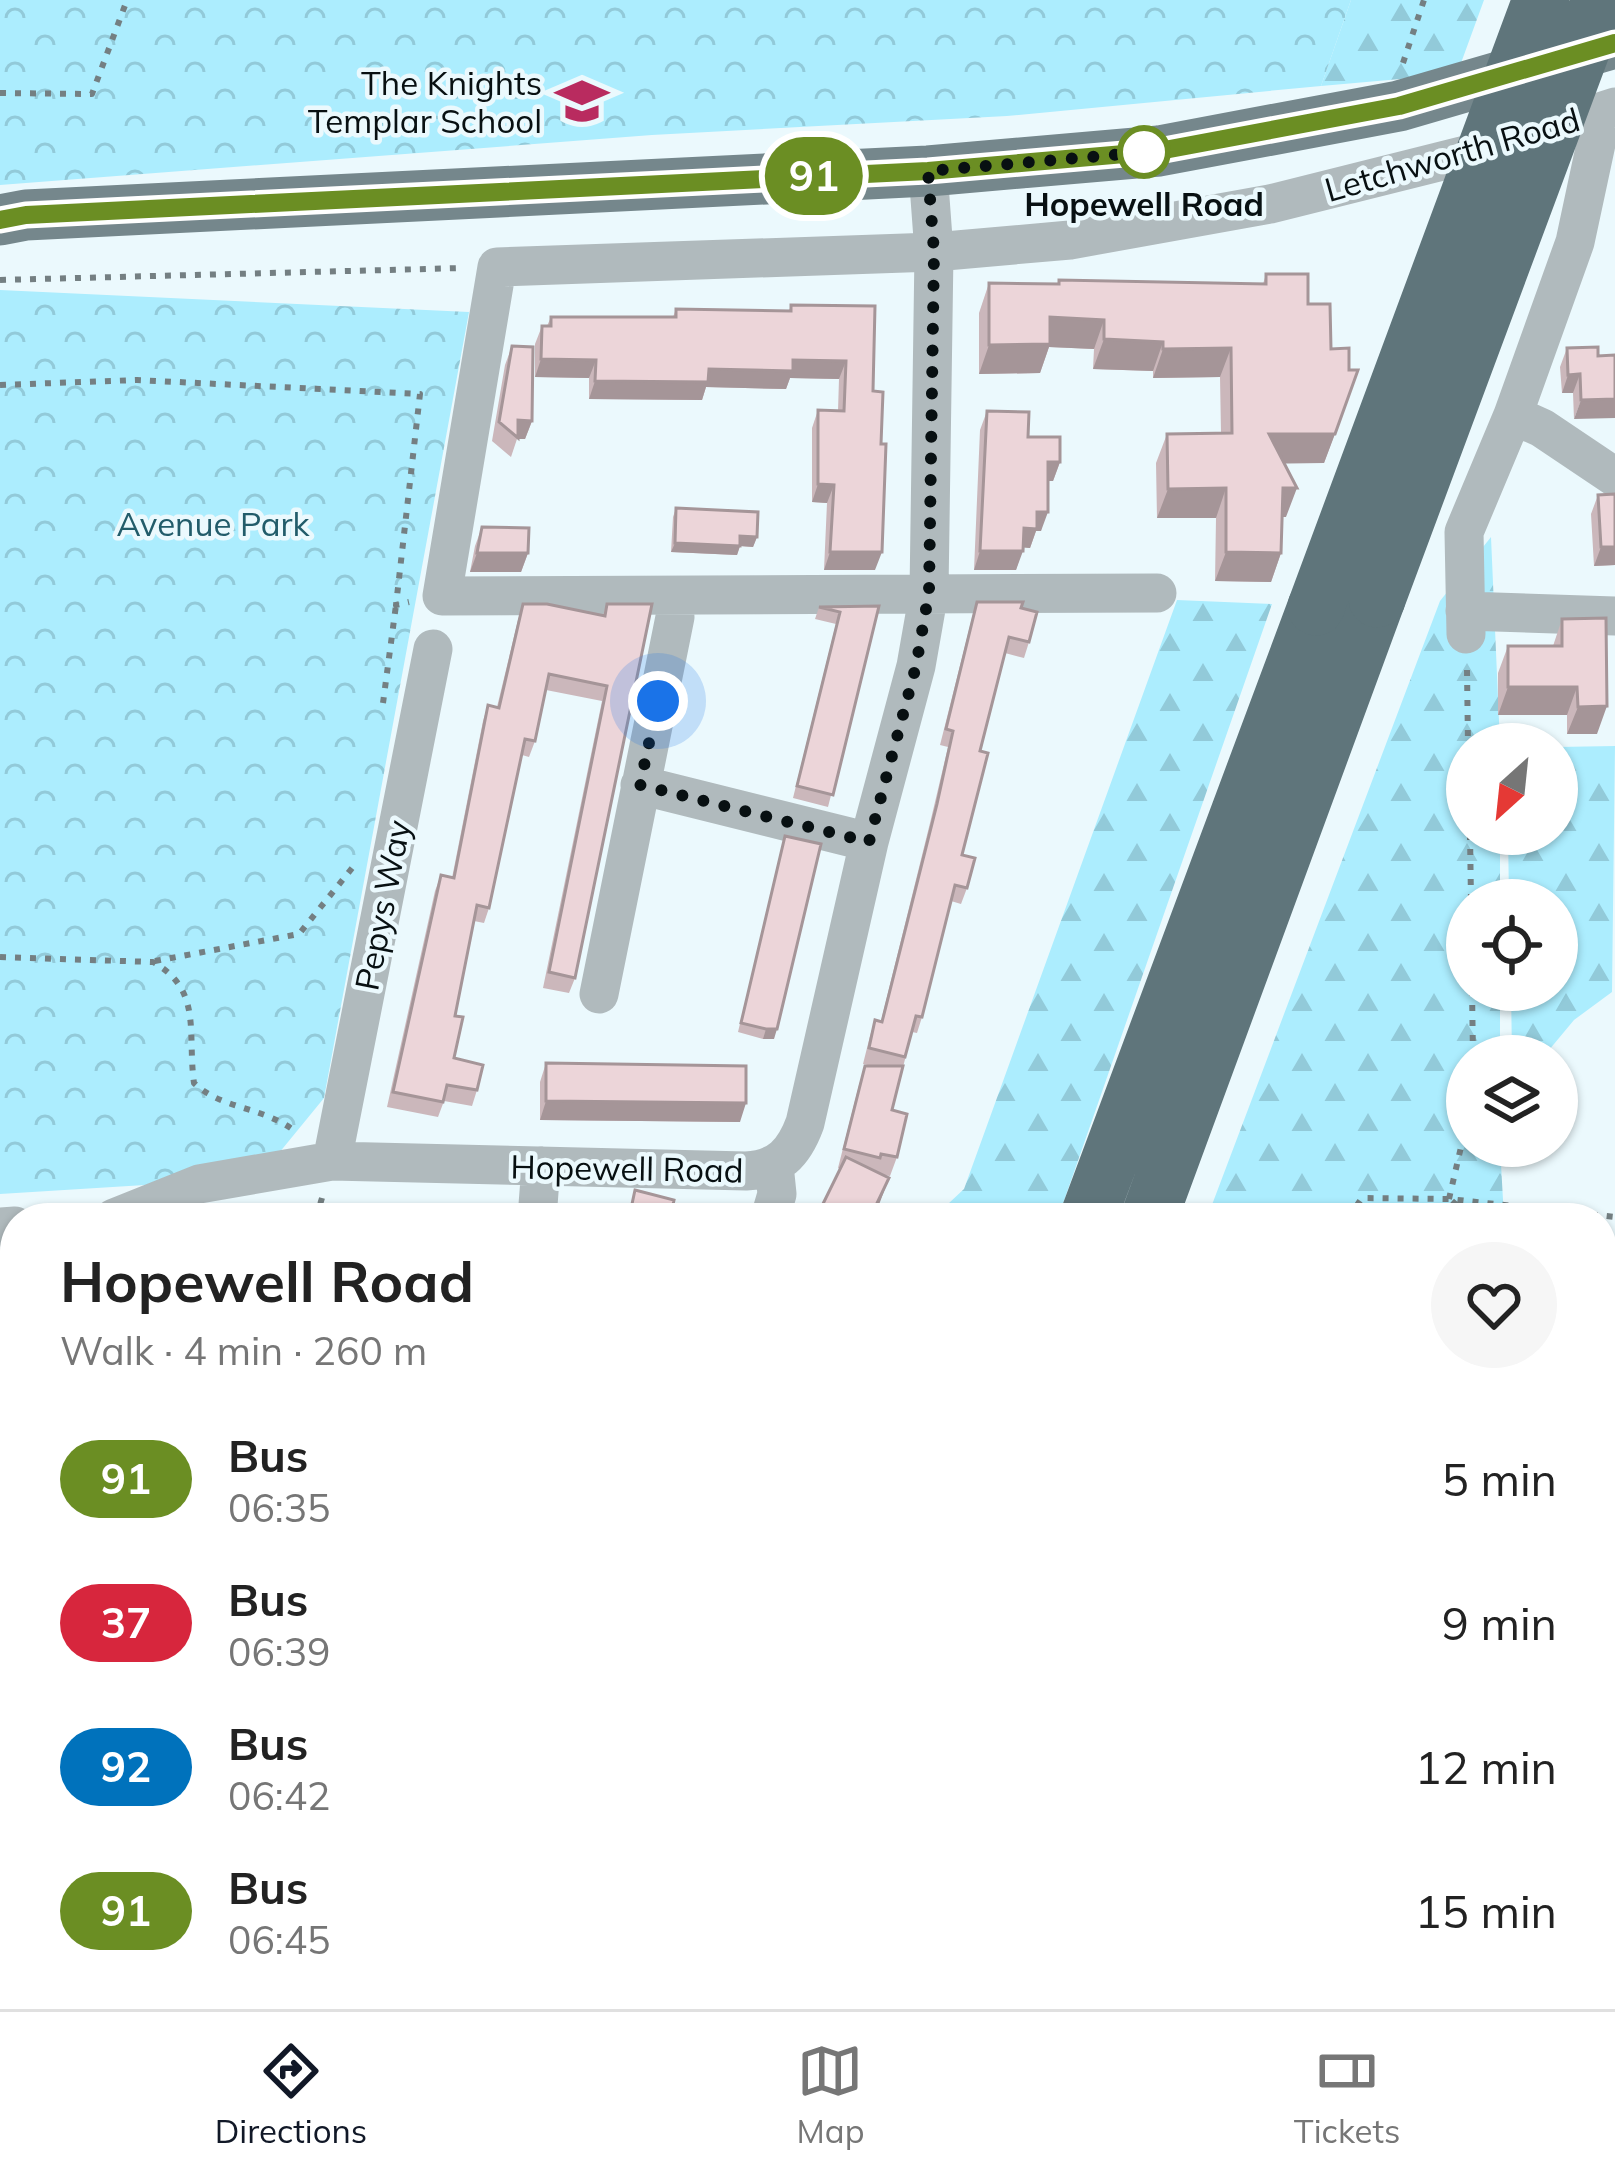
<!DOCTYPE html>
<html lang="en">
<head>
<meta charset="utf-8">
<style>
	body { margin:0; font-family:Mulish,sans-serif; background:#f6f6f6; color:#222; height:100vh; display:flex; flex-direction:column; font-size:45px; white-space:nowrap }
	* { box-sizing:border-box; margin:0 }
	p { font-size:39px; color:#767676 }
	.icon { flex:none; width:66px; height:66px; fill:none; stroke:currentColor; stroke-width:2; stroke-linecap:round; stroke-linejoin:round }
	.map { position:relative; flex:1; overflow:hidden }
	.panel { position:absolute; left:0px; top:1203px; width:1617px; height:807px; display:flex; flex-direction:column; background:#fff; border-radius:48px 48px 0 0; box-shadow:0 3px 9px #0004 }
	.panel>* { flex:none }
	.badge { padding:0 24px; border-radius:39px; font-size:42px; line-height:78px }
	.needle { width:78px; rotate:207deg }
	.tools { position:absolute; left:1446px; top:723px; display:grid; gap:24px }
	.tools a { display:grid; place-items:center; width:132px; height:132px; border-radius:50%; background:#fff; box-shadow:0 3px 9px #0004; font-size:60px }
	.you { position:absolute; width:60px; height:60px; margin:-30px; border:9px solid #fff; border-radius:50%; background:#1a73e8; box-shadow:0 0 0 18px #1a73e833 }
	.map>.badge { position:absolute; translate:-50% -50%; box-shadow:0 0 0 6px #fff }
	.round { display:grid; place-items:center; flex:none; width:126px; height:126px; border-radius:63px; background:#f6f6f6 }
	.summary { display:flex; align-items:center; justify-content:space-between; height:204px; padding:0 60px }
	h1 { font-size:57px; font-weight:700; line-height:90px }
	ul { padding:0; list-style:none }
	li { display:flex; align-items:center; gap:36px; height:144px; padding:0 60px }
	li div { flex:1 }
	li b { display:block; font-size:45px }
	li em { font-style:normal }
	li .badge { min-width:132px; font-weight:700; text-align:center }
	.dock { display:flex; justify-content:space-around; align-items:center; height:168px; border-top:3px solid #e0e0e0; background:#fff; font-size:33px; color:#767676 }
	.dock a { display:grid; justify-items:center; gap:6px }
	.dock .selected { color:#111827 }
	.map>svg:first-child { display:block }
	.forest { fill:url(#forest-firs) }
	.cemetery { fill:url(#cemetery-stones) }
	.park { fill:url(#park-crowns) }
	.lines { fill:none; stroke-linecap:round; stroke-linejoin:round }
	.path { stroke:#747f82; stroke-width:6; stroke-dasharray:6 9; stroke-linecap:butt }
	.minor { stroke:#b0babd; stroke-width:39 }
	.major { stroke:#75878c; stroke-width:51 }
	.highway { stroke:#5f757b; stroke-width:57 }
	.highway-bridge { stroke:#5f757b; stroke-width:57 }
	.wall { fill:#cbb7bb }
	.shaded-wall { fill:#a59598 }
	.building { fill:#ecd5d9; stroke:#a59598; stroke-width:3 }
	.line-casing { stroke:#fff; stroke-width:27 }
	.line { stroke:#6b8e23; stroke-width:18 }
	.walk { stroke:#081012; stroke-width:12; stroke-dasharray:0 21.6 }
	.stop-dot { fill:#fff; stroke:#6b8e23; stroke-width:6 }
	.labels { text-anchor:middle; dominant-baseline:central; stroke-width:9; stroke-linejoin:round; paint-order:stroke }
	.poi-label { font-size:33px; fill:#081012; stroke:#ebf9fd; text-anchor:end }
	.street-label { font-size:33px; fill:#081012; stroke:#ebf9fd }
	.stop-label { font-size:33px; font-weight:bold; fill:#081012; stroke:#ebf9fd }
	.park-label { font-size:33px; fill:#225c6a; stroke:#ebf9fd }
</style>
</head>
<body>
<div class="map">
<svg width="1615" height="2009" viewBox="0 0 1615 2009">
	<defs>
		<pattern id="forest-firs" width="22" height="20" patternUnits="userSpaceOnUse" patternTransform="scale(3)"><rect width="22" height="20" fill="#acedfe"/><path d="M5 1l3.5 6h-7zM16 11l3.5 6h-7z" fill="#92cad9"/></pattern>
		<pattern id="cemetery-stones" width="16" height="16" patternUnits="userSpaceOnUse" patternTransform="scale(3)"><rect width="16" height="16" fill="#acedfe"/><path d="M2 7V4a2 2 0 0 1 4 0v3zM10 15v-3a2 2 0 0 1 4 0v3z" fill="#92cad9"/></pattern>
		<pattern id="park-crowns" width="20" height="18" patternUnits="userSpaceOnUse" patternTransform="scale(3)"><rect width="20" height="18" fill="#acedfe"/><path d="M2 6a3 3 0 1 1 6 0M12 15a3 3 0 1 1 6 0" fill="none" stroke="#92cad9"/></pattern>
	</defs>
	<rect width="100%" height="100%" fill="#ebf9fd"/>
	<path class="forest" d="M1351,0H1484L1457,74L1321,86Z
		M1491,537L1500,744H1467V834H1500V900H1467V990H1500V1056H1467V1146H1500L1504,1218H1207L1440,601Z
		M1177,600L1272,604L1058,1218H933L964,1189Z
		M1615,746L1612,992L1574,1020L1544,1056H1512L1511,990H1557V900H1509L1508,834H1557V747Z"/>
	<path class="cemetery" d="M15,1771V1995H350L351,2009H0V1772Z"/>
	<path class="park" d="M0,0H1351L1321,86L1007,116L652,135L0,185Z
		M0,290L469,312L324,1098L279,1153L161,1184L0,1194Z"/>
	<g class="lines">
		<path class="path" d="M1403,63L1424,0
			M0,93L92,94L127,0
			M0,280L464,268
			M0,385L137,380L420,394L396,605L409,602
			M1467,670L1468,744
			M383,703L396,605
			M1470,834L1471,900
			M0,957L153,962C203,990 187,1033 194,1083C222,1110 263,1106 296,1132
			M155,961L299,934L353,867
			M1472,990L1473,1056
			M1449,1199L1467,1121
			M1452,1201L1471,1218
			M316,1218L322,1198
			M1348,1218L1362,1198L1449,1199L1615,1217
			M1602,1332L1615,1343
			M1602,1373L1615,1371
			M1006,2009L1012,1995"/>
		<path class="minor" d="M1513,415L1542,428L1615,477
			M1157,593L442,596L497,267L934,252L1070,240L1270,204L1462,156L1615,107
			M1465,611L1615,616
			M1466,634L1464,532L1513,415L1575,242L1603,111
			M640,785L869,842
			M599,994L675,617
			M332,1161L433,649
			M114,1218L199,1184L332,1161L746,1171C779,1169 794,1153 805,1123L869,842L916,666L929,592L934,252L928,171
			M537,1218L541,1166
			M770,1218L777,1194L774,1165
			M0,1227L15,1226
			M1602,1501L1615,1497
			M0,1597H15
			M0,1782L15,1783
			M150,2009L161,1995
			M495,2009L500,1995"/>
		<path class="major" d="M0,220L26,215L928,171L1159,151L1399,106L1615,43"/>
		<path class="highway" d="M1088,1218L1316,607
			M1149,1218L1377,599
			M760,2009L766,1995
			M824,2009L831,1995"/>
		<path class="highway-bridge" d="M1377,599L1600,0
			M1316,607L1541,0"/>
	</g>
	<path class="wall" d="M1266,274L1308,304L1331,349L1349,370H1358L1324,463H1284L1286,517H1282L1281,553L1271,582L1215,581L1216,518H1157L1156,463L1167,434L1221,433L1220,377L1153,378V371L1093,369L1094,349L1049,347L1040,373L979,374V313L989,283L1263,284Z
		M791,305L873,391L875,570H824L827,503L812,502V428L818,410L838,411L839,379L790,378L786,389L706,387L702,400L589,399V378L535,377V344L542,326H547L551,317H673L676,309L789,311Z
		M512,346L532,421L525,439H517L511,457L492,441L505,365Z
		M1567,348L1598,356L1574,419L1573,393H1562L1560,367Z
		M987,411L1028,437L1060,462L1053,481H1048L1041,531H1036L1030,548L1023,547L1016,570H974L980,430Z
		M1598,495L1615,565L1594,566L1591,514Z
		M676,508L757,537L753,547L740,546L737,555L671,552L673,517Z
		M482,527L528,553L521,572H470L475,546Z
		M977,602L1021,608L1029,642L1024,658L1005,653L980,751L962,855L967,888L961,904L951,901L922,1017L917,1033L912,1032L892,1110L897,1157L890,1176L840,1169L838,1168L859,1085L865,1066H872L863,1064L870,1036L875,1020L881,1021L931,819L948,747L940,745L972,618Z
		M523,604L603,615L607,604H652L575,978L569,993L543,988L602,701L546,690L535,741L529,757L522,755L489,908L484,923L474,921L455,1016L454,1058L477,1090L472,1106L444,1101L438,1117L387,1107L435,891L441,875L452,878L483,721L488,705L497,707L518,620Z
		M879,606L828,807L793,798L836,624L815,619L819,607Z
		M1562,619L1597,734H1567V715H1498V673L1508,646H1553Z
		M785,836L774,1039H763L738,1032Z
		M546,1063L740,1122L540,1120V1082Z
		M1330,1995H1583L1584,2002L1615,2009H1325Z"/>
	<path class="shaded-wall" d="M1050,317L1104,320L1094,349L1049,347L1040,373L979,374L989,345Z
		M1104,339L1163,342L1153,371L1093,369Z
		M1231,348L1220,377L1153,378L1163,349Z
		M541,359L596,360L589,378L535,377Z
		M793,360L846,361L839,379L790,378L786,389L706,387L702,400L589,399L595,381Z
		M1580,374L1573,393H1562L1568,375Z
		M1615,399V418L1574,419L1581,400Z
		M518,420L532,421L525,439H517Z
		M1269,434H1335L1324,463L1258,464Z
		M1048,462H1060L1053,481H1041Z
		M818,484L834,485L827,503L812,502Z
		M1226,488L1216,518H1157L1168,489Z
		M1283,488H1297L1286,517H1272Z
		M1037,512H1048L1041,531H1036L1030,548L1017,547L1024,528Z
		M740,536L757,537L753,547L740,546L737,555L671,552L675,543Z
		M1601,547H1615V565L1594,566Z
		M980,551H1023L1016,570H974Z
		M830,552H882L875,570H824Z
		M1226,552L1281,553L1271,582L1215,581Z
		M477,553H528L521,572H470Z
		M1508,687H1577L1567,715H1498Z
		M1607,706L1597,734H1567L1578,707Z
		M766,1029H777L774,1039H763Z
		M546,1101L746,1103L740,1122L540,1120Z
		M889,1178L874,1218H870Z
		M0,1313H9L3,1330H0Z
		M0,1540H13L7,1556H0Z
		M0,1676H15V1695H0Z
		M1615,1860V1894L1602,1896V1863Z"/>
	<path class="building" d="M1266,274H1308V304H1330L1331,349L1349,348V370H1358L1335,434H1269L1297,488H1283L1281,553L1226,552V488L1168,489L1167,434L1232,433L1231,348L1163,349V342L1104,339V320L1050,317V344L989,345V283L1059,284V280L1266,284Z
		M791,305L875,306L873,391L883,392L881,444H886L882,552H830L834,485L818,484V410L844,411L846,361L793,360V371L709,369L708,382L595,381L596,360L541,359L542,326H551V317H676V309L791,311Z
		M512,346L533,347L532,421L518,420V438L499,422Z
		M1598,347V356L1615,355V399L1581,400L1580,374L1568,375L1567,348Z
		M987,411L1029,412L1028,437H1060V462H1048V512H1037V529L1024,528L1023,551H980Z
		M1615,494V547H1601L1598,495Z
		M676,508L758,512L757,537L740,536V546L675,543Z
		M482,527L529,528L528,553H477Z
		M977,602H1023L1021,608L1037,612L1029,642L1009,637L980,751L988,753L962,855L975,858L967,888L955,885L922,1017L916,1016L905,1057L869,1048L875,1020L882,1022L937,804L953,731L946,729Z
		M523,604H547L605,616L607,604H652L575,978L549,972L607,686L549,674L535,741L525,739L489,908L477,905L455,1016L463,1017L454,1058L483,1065L477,1090L447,1085L443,1102L393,1092L441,875L454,878L488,705L499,708Z
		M879,606L833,795L797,786L840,612L819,607Z
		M1606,618L1607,706L1578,707L1577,687H1508V646H1562V619Z
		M785,836L821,844L777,1029H766L741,1023Z
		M546,1063L746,1066V1103L546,1101Z
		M865,1066H903L892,1110L907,1114L897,1157L881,1154L880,1158L844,1149Z
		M846,1157L889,1178L870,1218H816Z
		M635,1190L674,1200L670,1218H629Z
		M0,1284H8L9,1313H0Z
		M0,1501H14L13,1540H0Z
		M0,1636H15V1676H0Z
		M1615,1780V1860L1602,1863V1783Z
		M410,1995H450L448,2009H408Z
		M543,1995H588L585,2009L541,2007Z
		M1340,1995H1583L1584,2002L1615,1995V2009H1342Z"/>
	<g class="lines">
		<g class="line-casing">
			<path id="line" d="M0,220L26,215L928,171L1159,151L1399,106L1615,43"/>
		</g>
		<use href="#line" class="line"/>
		<path class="walk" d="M658,701L640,785L869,842L916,666L929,592L934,252L928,171L1159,151L1144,152"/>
	</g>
	<defs>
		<g id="school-bare" transform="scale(4.14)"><path d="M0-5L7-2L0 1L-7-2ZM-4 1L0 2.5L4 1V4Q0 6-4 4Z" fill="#b92b5f" stroke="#ebf9fd" stroke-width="2.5" paint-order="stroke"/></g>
	</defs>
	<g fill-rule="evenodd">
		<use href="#school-bare" x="582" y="101"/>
	</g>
	<circle class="stop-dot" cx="1144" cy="152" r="24"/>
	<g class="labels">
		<g class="poi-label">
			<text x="542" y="82">The Knights<tspan x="542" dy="38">Templar School</tspan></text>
		</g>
		<g class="street-label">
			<text transform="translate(1452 154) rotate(-16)">Letchworth Road</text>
			<text transform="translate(382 905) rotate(-79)">Pepys Way</text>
			<text transform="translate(627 1168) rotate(1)">Hopewell Road</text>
		</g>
		<g class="stop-label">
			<text x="1144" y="203">Hopewell Road</text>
		</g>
		<g class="park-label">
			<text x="213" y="523">Avenue Park</text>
		</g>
	</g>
</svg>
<div class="tools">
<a><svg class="needle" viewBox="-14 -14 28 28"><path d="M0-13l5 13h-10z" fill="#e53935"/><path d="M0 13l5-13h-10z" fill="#767676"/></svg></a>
<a><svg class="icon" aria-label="locate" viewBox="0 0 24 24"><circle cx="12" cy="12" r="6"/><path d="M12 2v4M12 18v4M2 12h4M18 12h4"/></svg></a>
<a><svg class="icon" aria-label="layers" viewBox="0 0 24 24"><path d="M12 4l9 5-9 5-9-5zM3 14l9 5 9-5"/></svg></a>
</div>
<div class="you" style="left:658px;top:701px"></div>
<b class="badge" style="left:814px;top:176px;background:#6b8e23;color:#fff">91</b>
<section class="panel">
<div class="summary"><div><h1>Hopewell Road</h1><p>Walk · 4 min · 260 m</p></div><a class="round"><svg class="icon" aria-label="heart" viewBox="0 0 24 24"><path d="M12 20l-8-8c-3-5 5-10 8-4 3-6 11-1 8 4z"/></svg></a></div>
<ul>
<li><span class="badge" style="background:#6b8e23;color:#fff">91</span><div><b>Bus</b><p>06:35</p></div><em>5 min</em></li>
<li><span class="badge" style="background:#d7263d;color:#fff">37</span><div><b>Bus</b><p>06:39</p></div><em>9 min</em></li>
<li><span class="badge" style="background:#0072bc;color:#fff">92</span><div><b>Bus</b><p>06:42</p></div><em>12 min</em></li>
<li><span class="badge" style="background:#6b8e23;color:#fff">91</span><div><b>Bus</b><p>06:45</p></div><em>15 min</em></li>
</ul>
</section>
</div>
<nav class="dock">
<a class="selected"><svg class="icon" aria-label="directions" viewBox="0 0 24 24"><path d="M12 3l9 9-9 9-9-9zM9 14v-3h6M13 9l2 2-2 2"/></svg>Directions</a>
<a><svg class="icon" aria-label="map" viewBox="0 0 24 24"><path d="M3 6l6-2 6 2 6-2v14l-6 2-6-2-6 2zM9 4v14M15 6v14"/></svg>Map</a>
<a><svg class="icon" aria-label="tickets" viewBox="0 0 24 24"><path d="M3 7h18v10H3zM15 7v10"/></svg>Tickets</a>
</nav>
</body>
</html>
